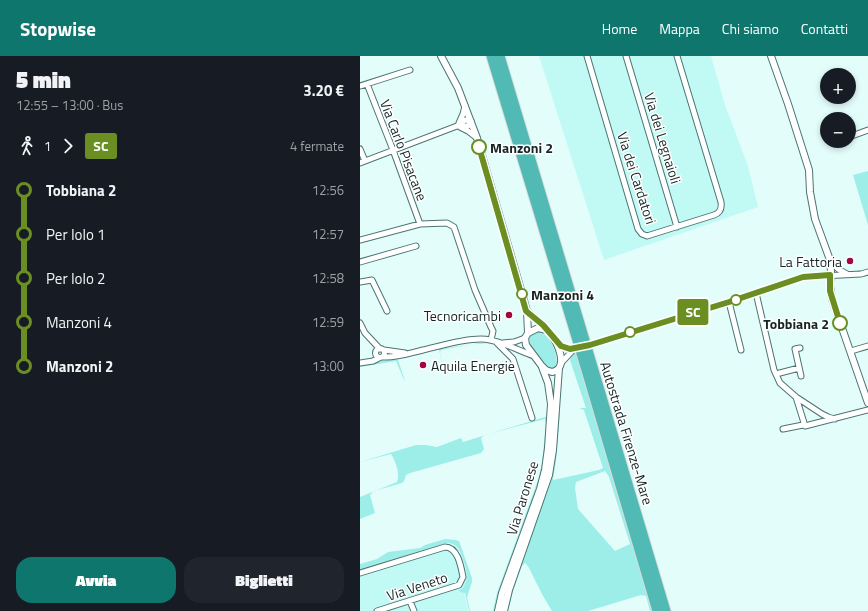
<!DOCTYPE html>
<html lang="it">
<head>
<meta charset="utf-8">
<style>
	body { margin:0; font-family:"Titillium Web",sans-serif; background:#20242c; color:#f1f3f6; height:100vh; display:flex; flex-direction:column; font-size:15px; white-space:nowrap }
	* { box-sizing:border-box; margin:0 }
	p { font-size:13px; color:#9ea1a6 }
	.icon { flex:none; width:22px; height:22px; fill:none; stroke:currentColor; stroke-width:2; stroke-linecap:round; stroke-linejoin:round }
	.map { position:relative; flex:1; overflow:hidden }
	.panel { display:flex; flex-direction:column; background:#171b24; width:360px }
	.panel>* { flex:none }
	.badge { padding:0 8px; border-radius:3px; font-size:14px; line-height:26px }
	.buttons { position:absolute; left:460px; top:12px; display:grid; gap:8px }
	.buttons a { display:grid; place-items:center; width:36px; height:36px; border-radius:50%; background:#171b24; box-shadow:0 2px 6px #0003; font-size:20px }
	.map>.badge { position:absolute; translate:-50% -50%; box-shadow:0 0 0 2px #fff }
	.legs { display:flex; align-items:center; gap:6px; height:44px; padding:0 16px; font-size:13px }
	.legs p { margin-inline-start:auto }
	.head { display:flex; align-items:center; justify-content:space-between; height:68px; padding:0 16px }
	h1 { font-size:22px; font-weight:800; line-height:30px }
	.primary-button { display:flex; gap:8px; margin-top:auto; padding:8px 16px }
	.primary-button a { flex:1; height:46px; border-radius:16px; background:#0f766e; color:#fff; font-size:16px; font-weight:800; line-height:46px; text-align:center }
	.primary-button a+a { background:#20242c; color:#f1f3f6 }
	ul { padding:0 16px; list-style:none }
	li { display:flex; align-items:center; gap:14px; height:44px; font-size:15px }
	li i { display:grid; place-items:center; width:6px; height:100%; margin:0 5px; background:currentColor }
	li i::after { content:''; width:10px; height:10px; margin:-5px; border:3px solid; border-radius:50%; background:#171b24 }
	li p { margin-inline-start:auto }
	li:first-child i { background:linear-gradient(#0000 50%,currentColor 0) }
	li:last-child i { background:linear-gradient(currentColor 50%,#0000 0) }
	header { display:flex; align-items:center; gap:24px; box-sizing:border-box; height:56px; padding:0 20px; background:#0f766e; color:#fff }
	header strong { font-size:19px }
	nav { display:flex; gap:22px; margin-inline-start:auto; font-size:14px }
	main { display:flex; flex:1; min-height:0 }
	.map>svg:first-child { display:block }
	.built { fill:#c1f9f4 }
	.green { fill:#9dede8; fill-rule:evenodd }
	.lines { fill:none; stroke-linecap:round; stroke-linejoin:round }
	.minor-casing { stroke:#4b7472; stroke-width:7 }
	.tertiary-casing { stroke:#4b7472; stroke-width:8 }
	.motorway-casing { stroke:#dadcdc; stroke-width:11 }
	.minor { stroke:#fff; stroke-width:5 }
	.tertiary { stroke:#fff; stroke-width:6 }
	.motorway { stroke:#51bab4; stroke-width:9 }
	.line-1-casing { stroke:#fff; stroke-width:9 }
	.line-1 { stroke:#6b8e23; stroke-width:6 }
	.stop-1-dot { fill:#fff; stroke:#6b8e23; stroke-width:2 }
	.poi-dot { fill:#a2063f; stroke:#fff; stroke-width:1.5 }
	.labels { text-anchor:middle; dominant-baseline:central; stroke-width:3; stroke-linejoin:round; paint-order:stroke }
	.street-label { font-size:14px; fill:#152625; stroke:#fff }
	.stop-label { font-size:14px; font-weight:bold; fill:#152625; stroke:#fff; text-anchor:start }
	.poi-label { font-size:14px; fill:#152625; stroke:#fff; text-anchor:end }
</style>
</head>
<body>
<header>
<strong>Stopwise</strong>
<nav><a>Home</a><a>Mappa</a><a>Chi siamo</a><a>Contatti</a></nav>
</header>
<main>
<section class="panel">
<div class="head"><div><h1>5 min</h1><p>12:55 – 13:00 · Bus</p></div><b>3.20 €</b></div>
<div class="legs"><svg class="icon" aria-label="walk" viewBox="0 0 24 24"><circle cx="13" cy="4" r="2"/><path d="M13 8l-2 6 4 7M11 14l-3 7M7 12l3-4h3l4 4"/></svg>1<svg class="icon" aria-label="forward" viewBox="0 0 24 24"><path d="M9 5l7 7-7 7"/></svg><b class="badge" style="background:#6b8e23;color:#fff">SC</b><p>4 fermate</p></div>
<ul>
<li><i style="color:#6b8e23"></i><b>Tobbiana 2</b><p>12:56</p></li>
<li><i style="color:#6b8e23"></i><span>Per Iolo 1</span><p>12:57</p></li>
<li><i style="color:#6b8e23"></i><span>Per Iolo 2</span><p>12:58</p></li>
<li><i style="color:#6b8e23"></i><span>Manzoni 4</span><p>12:59</p></li>
<li><i style="color:#6b8e23"></i><b>Manzoni 2</b><p>13:00</p></li>
</ul>
<div class="primary-button"><a>Avvia</a><a>Biglietti</a></div>
</section>
<div class="map">
<svg width="508" height="555" viewBox="0 0 508 555">
	<rect width="100%" height="100%" fill="#e3fdfb"/>
	<path class="built" d="M179,0H351L365,49L388,110L398,151L244,204Z
		M85,487L96,490L100,495L107,517L106,525L103,532L108,555H0V512Z"/>
	<path class="green" d="M508,115V169L493,119Z
		M178,275C190,278 196,295 197,306L194,312L190,313L187,311C180,301 157,282 178,275Z
		M120,287L128,288H113L81,294L80,296L84,317L45,325L44,324L36,305L0,311V310L36,302L38,304L45,325L84,317L79,293Z
		M216,296L294,555H290L286,540L281,539L228,555H192L183,540L168,510L165,507L162,510L153,535L148,555H147L152,533L192,421L195,402L199,357H200L196,405L193,424L239,414L243,412L224,354L219,352H226L210,304L211,299ZM245,415L249,421L270,488L255,495L218,453L215,432L216,426Z
		M188,360L185,398L180,421L136,555H133L137,537L178,424L182,407L186,368L185,363L125,379L121,382L124,393L121,397L50,417L46,419L44,425L42,427L14,435L10,439L15,457L0,463V441L37,426C40,417 36,406 31,398L0,406L56,389H66L77,391L101,382L103,386Z
		M85,483L96,484L99,485L112,522V526L107,541L110,555H109L105,537L100,536L99,534L103,532C105,528 107,524 107,519C107,515 101,495 98,492C95,488 90,487 86,487L0,513V508L17,503L28,496L60,492L65,489Z"/>
	<g class="lines">
		<g class="minor-casing">
			<path id="minor" d="M227,0L278,173L282,178L287,180L354,159C360,157 362,153 361,146L317,0
				M266,0L317,171
				M7,28L33,94L60,168
				M0,30L50,14
				M99,67L103,58L105,50
				M100,71L108,75L117,82
				M489,81L508,74
				M0,93L5,105
				M0,107L97,70H108L111,65L105,64L97,70
				M0,184L60,168L87,167L94,171L115,234L131,271L133,275L131,284
				M470,204L478,213L487,218
				M0,206L56,190
				M0,226L12,224L27,255
				M396,237L414,314L420,327L436,341L462,358L468,361L475,363
				M369,246L381,294
				M0,267L5,277L20,293
				M196,285C202,291 207,293 215,293
				M137,287L153,303L172,362
				M143,287L154,286L165,282
				M230,289L369,246L443,221L501,218L508,216
				M440,292L435,293L441,320
				M15.5 297a4.5 4.5 0 1 1 9 0a4.5 4.5 0 1 1-9 0Z
				M24,294L45,297
				M491,295L508,290
				M23,301C37,302 50,297 63,294C80,290 113,280 130,284C145,287 160,295 174,300
				M202,306L214,293
				M0,307L13,305L19,302
				M416,318L439,312
				M436,341L445,370L508,354
				M423,373L443,369
				M0,517L85,491C98,491 101,511 103,521L99,529L17,555
				M50,545L54,555"/>
		</g>
		<g class="tertiary-casing">
			<path id="tertiary" d="M81,0L98,32L117,82L167,255L168,277L165,282L166,289L181,309L186,314L192,316C210,312 197,286 190,277C183,268 174,262 167,255
				M411,0L428,48L449,114L450,136L455,163L470,204L471,215L470,229L472,243L508,347
				M168,277L178,272L187,274
				M138,555L142,537L180,433L185,414L188,392L191,348L188,327L182,311
				M144,555L149,534L189,419L193,394L199,312"/>
		</g>
		<g class="motorway-casing">
			<path id="motorway" d="M131,0L226,314L297,555
				M140,0L306,555"/>
		</g>
		<use href="#minor" class="minor"/>
		<use href="#tertiary" class="tertiary"/>
		<use href="#motorway" class="motorway"/>
	</g>
	<g class="lines">
		<g class="line-1-casing">
			<path id="line-1" d="M119,91L166,255L183,269L201,290L210,293L230,289L369,246L443,221L470,219V235L480,267"/>
		</g>
		<use href="#line-1" class="line-1"/>
	</g>
	<g class="stop-1-dot">
		<circle cx="119" cy="91" r="7"/>
		<circle cx="162" cy="238" r="5"/>
		<circle cx="376" cy="244" r="5"/>
		<circle cx="480" cy="267" r="7"/>
		<circle cx="270" cy="276" r="5"/>
	</g>
	<g class="poi-dot">
		<circle cx="490" cy="205" r="4"/>
		<circle cx="149" cy="259" r="4"/>
		<circle cx="63" cy="309" r="4"/>
	</g>
	<g class="labels">
		<g class="street-label">
			<text transform="translate(303 82) rotate(73)">Via dei Legnaioli</text>
			<text transform="translate(44 94) rotate(69)">Via Carlo Pisacane</text>
			<text transform="translate(277 122) rotate(72)">Via dei Cardatori</text>
			<text transform="translate(267 377) rotate(73)">Autostrada Firenze-Mare</text>
			<text transform="translate(162 442) rotate(-73)">Via Paronese</text>
			<text transform="translate(57 530) rotate(-18)">Via Veneto</text>
		</g>
		<g class="stop-label">
			<text x="130" y="91">Manzoni 2</text>
			<text x="171" y="238">Manzoni 4</text>
			<text x="469" y="267" text-anchor="end">Tobbiana 2</text>
		</g>
		<g class="poi-label">
			<text x="482" y="205">La Fattoria</text>
			<text x="141" y="259">Tecnoricambi</text>
			<text x="71" y="309" text-anchor="start">Aquila Energie</text>
		</g>
	</g>
</svg>
<div class="buttons">
<a>+</a>
<a>−</a>
</div>
<b class="badge" style="left:333px;top:256px;background:#6b8e23;color:#fff">SC</b>
</div>
</main>
</body>
</html>
